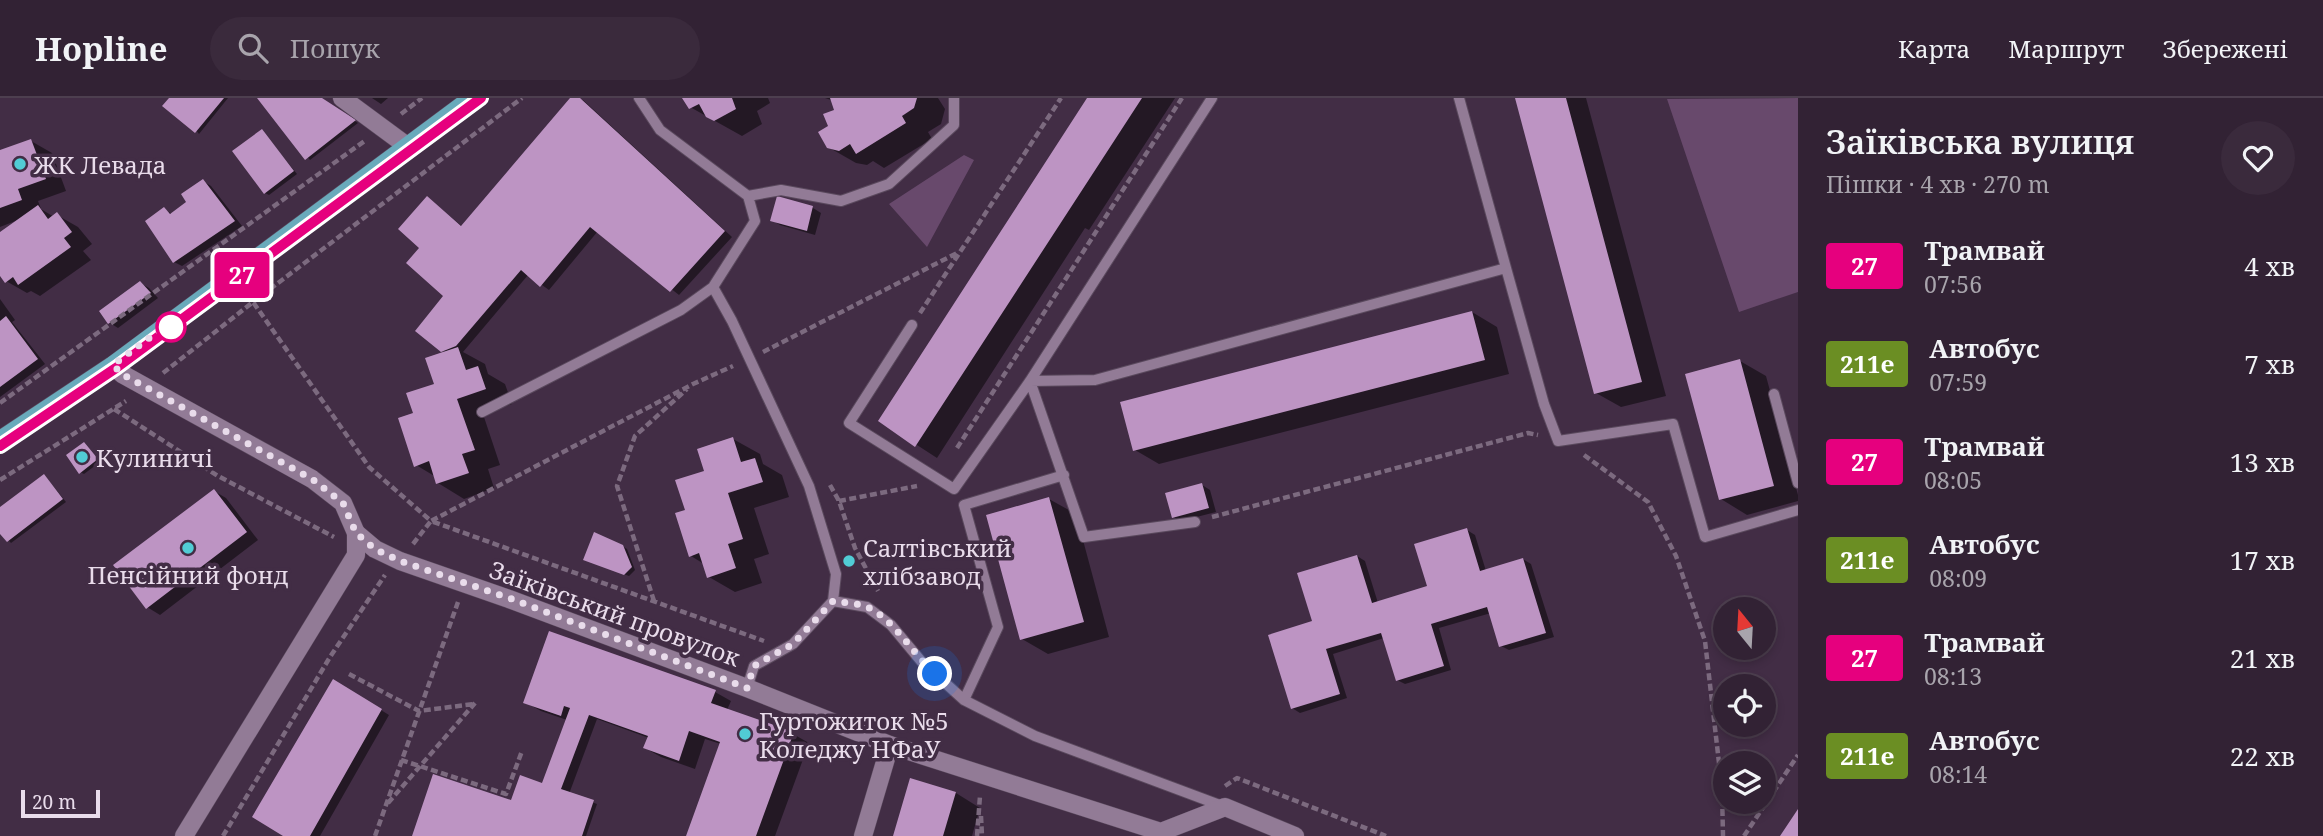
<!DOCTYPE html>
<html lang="uk">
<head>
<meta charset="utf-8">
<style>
	body { margin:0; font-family:"Noto Serif",serif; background:#3a2a3c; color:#f1f3f6; height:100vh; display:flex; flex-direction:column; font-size:26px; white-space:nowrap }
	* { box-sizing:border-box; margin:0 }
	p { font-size:23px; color:#a8a4ac }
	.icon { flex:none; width:38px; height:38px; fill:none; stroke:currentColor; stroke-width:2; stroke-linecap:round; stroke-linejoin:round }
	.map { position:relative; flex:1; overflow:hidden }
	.details { display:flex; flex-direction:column; background:#322234; width:525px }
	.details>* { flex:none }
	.badge { padding:0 14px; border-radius:5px; font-size:24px; line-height:46px }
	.needle { width:46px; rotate:342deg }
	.buttons { position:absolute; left:1713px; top:499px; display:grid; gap:14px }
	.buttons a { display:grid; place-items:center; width:63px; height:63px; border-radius:50%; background:#322234; box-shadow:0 4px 10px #0003,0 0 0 2px #4d3f4f; font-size:35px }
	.scale { position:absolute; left:21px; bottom:18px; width:79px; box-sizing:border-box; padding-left:7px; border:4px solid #e9dceb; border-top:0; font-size:19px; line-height:24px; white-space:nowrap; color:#e9dceb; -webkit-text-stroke:5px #422d45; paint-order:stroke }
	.you { position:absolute; width:35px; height:35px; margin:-18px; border:5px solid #fff; border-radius:50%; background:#1a73e8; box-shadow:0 0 0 10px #1a73e833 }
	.map>.badge { position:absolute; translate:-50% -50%; box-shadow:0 0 0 4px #fff }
	.round { display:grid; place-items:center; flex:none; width:74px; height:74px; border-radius:37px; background:#3a2a3c }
	.summary { display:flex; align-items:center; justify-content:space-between; height:119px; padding:0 28px }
	h1 { font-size:33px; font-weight:600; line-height:52px }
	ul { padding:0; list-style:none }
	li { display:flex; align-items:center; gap:21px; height:98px; padding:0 28px }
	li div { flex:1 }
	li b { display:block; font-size:26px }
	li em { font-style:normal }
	li .badge { min-width:77px; font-weight:700; text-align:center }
	header { display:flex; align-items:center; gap:42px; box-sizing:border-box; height:98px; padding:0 35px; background:#322234; border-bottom:2px solid #4d3f4f }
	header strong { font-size:33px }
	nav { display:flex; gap:38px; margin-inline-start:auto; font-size:24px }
	.search { width:490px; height:63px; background:#3a2a3c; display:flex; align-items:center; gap:18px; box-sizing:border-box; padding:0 24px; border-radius:38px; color:#a8a4ac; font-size:26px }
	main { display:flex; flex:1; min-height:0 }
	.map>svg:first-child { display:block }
	.green { fill:#68496c }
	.shadow { fill:#0007 }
	.building { fill:#bd94c3 }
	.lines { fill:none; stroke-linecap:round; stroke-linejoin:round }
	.service-casing { stroke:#5a495d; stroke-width:12 }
	.minor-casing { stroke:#5a495d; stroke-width:19 }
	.tertiary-casing { stroke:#5a495d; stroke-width:19 }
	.primary-casing { stroke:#5a495d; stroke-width:19 }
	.path { stroke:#7c6a7f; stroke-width:4.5; stroke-dasharray:7 3.5; stroke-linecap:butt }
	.service { stroke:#927b96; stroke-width:10 }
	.minor { stroke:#927b96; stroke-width:18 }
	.tertiary { stroke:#927b96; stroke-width:18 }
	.primary { stroke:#69aabb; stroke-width:18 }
	.tram { stroke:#aa9aac; stroke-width:2 }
	.line-casing { stroke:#fff; stroke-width:16 }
	.line { stroke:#e6007e; stroke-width:10 }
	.walk { stroke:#e9dceb; stroke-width:7; stroke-dasharray:0 12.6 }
	.poi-dot { fill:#51ccd5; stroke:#422d45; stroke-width:2.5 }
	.stop-dot { fill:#fff; stroke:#e6007e; stroke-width:3.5 }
	.labels { text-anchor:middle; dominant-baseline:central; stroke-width:7; stroke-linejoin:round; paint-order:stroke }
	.poi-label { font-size:24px; fill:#e9dceb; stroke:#422d45; text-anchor:start }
	.street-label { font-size:24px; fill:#e9dceb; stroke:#422d45 }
</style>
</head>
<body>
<header>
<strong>Hopline</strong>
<div class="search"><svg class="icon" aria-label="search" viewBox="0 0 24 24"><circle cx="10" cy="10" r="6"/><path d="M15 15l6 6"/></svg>Пошук</div>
<nav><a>Карта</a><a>Маршрут</a><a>Збережені</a></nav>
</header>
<main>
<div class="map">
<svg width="1798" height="738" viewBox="0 0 1798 738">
	<rect width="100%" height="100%" fill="#422d45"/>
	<path class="green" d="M1798,0V194L1739,214L1667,1Z
		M964,57L974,62L927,149L889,106Z"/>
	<path class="shadow" d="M171,0H228L199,36Z
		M259,0H319L358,25L310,62Z
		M372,0H388L381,6Z
		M573,0L583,2L732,139L679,197L598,133L549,192L528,177L463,254L485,266L488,276L505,286L512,306L483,316L500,367L488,371L494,390L464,401L438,385L436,379L416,367L415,316L436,287L446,255L442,252L446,198L422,150L428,100L463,129Z
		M685,0H768L770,5L757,13L762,26L742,38L690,9Z
		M825,0H938L945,11L941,26L928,34L932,41L884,70L873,63L867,67L856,65L828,49L831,29L836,13L831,2Z
		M1089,0H1175L1089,132L1085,130L937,360L880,323Z
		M1517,0H1586L1666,298L1621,309L1596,295Z
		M262,33L297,76L269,97L265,95Z
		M31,43L52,55L66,93L38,103L41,111L54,119L57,117L78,129L92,146L83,153L91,162L40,198L31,193L27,195L6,183L0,175V137L18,122L0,129V54Z
		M203,83L211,88L242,128L182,168L174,164L164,111L172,116L188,104Z
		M778,101L813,110L821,115L815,137L780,127L772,122Z
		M140,185L149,190L158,200L118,230L110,225L101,213Z
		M0,201L15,222L12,224L45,266L0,299Z
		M1472,214L1497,229L1509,276L1159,366L1135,352Z
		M1740,263L1766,278L1798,397V403L1747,417L1721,401Z
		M733,341L760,356L763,366L782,377L789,399L754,410L769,456L754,461L762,485L735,494L709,479L704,466L691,458L687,413L706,374Z
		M84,346L100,364L84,376L80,374Z
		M45,378L66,404L11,445L0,433V411Z
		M1202,387L1210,392L1216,414L1181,423L1173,419Z
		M214,393L226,400L258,442L160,517L147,509Z
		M1049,401L1076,416L1109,539L1048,556L1022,541Z
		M1467,432L1475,437L1486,473L1523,461L1531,466L1554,539L1509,552L1501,548L1491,515L1439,530L1451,572L1405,586L1397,582L1384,540L1333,556L1347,600L1300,615L1292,610L1314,525L1357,458L1365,463L1378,505L1429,489Z
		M622,448L627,451L635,472L629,478L589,463Z
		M334,583L389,617L320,738H286Z
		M715,594L731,603L727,612L793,636L809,645L775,738H688L721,646L705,641L695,671L661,659L645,650L649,640L597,621L569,696L597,706L586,738H414L551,690L567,622L541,613L525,604Z
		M911,682L956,695L980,710L972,738H895Z"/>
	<path class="building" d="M169,0H224L195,35L162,8Z
		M257,0H322L356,22L305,62Z
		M570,0H580L725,133L670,194L590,129L540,189L521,172L456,248L441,254L415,233L443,198L406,165L419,150L398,131L427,98L461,128Z
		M682,0H732L736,11L714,23L706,19L699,6L689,11Z
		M830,0H917L914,10L902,18L906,25L856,56L850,46L839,53L827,50L818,34L828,28L823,16L834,12Z
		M1087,0H1142L915,349L878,323Z
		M1515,0H1566L1642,284L1594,296Z
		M262,31L294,73L264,96L232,53Z
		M31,41L46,81L18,91L22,102L0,110V52Z
		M203,81L235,123L173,165L145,123L164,109L170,116L186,104L181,96Z
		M777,98L813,108L807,133L770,123Z
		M38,107L48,121L57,114L72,134L64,140L71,149L18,187L13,179L5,185L0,178V134Z
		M140,183L151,195L108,226L99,213Z
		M1472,213L1485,262L1133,353L1120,304Z
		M6,218L38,261L0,289V223Z
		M458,249L466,272L478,268L486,291L457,301L475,352L462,356L469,375L436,386L429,363L414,369L398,320L413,315L406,295L434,286L425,260Z
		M1740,261L1774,388L1719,402L1685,276Z
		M733,339L741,364L755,360L763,384L728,395L743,441L728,446L736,470L707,480L699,455L689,459L675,415L685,412L675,382L704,373L697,351Z
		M84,344L98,361L79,376L66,357Z
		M44,376L63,401L7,444L0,436V409Z
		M1202,385L1209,410L1172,420L1165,395Z
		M214,391L247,434L146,511L113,467Z
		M1049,399L1084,524L1020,542L986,417Z
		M1467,430L1480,473L1523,460L1546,535L1499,549L1487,509L1431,526L1444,568L1396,583L1381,535L1326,551L1340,596L1291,611L1268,537L1312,523L1297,475L1357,457L1372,505L1427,488L1414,446Z
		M594,434L623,447L632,469L624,477L583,462Z
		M549,533L716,592L711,605L794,634L756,738H686L720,644L689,633L679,663L643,650L648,638L589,617L561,691L594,702L582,738H412L433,676L511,702L520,677L542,685L570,610L564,608L561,618L523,605Z
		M333,581L382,611L310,738H283L252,719Z
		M910,680L956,694L943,738H893Z
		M1798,711V738H1780Z"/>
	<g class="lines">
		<g class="service-casing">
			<path id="service" d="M748,98L781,92L841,103L889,86L954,27V0
				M1506,170L1544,306L1558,343L1673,326L1705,439L1798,412
				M713,189L732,223L809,388L836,476L833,503L793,546L754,568L747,590
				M912,227L849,325L954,391L1030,283L1212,0
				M1774,296L1798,385
				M482,314L681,212L713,189L755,123L748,98L660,32L639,0
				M1195,424L1084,439L1030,283L1095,282L1506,170L1459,0
				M833,503L867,509L891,527L921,563L964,602L1035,638L1225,709
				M964,602L998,529L964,407L1064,377"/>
		</g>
		<g class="minor-casing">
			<path id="minor" d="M342,0L407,48
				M356,435L375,451L400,463L509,501L747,590L890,647L1161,734L1225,709L1295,738
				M863,738L890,647"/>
		</g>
		<g class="tertiary-casing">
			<path id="tertiary" d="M113,267L122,276L312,381L343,405L356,435V457L184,738"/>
		</g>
		<g class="primary-casing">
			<path id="primary" d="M0,342L113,267L472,0"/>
		</g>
		<path class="path" d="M401,16L422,0
			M253,204L522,0
			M920,215L1061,0
			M763,254L959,154
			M163,275L253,204L369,369L431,423L693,286L733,268
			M0,305L366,42
			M114,311L218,378L334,439
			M957,350L1182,0
			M1584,357L1648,404L1676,458L1705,543L1722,691L1723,738
			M0,382L126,303
			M830,387L839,403L855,450L878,493
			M839,403L917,388
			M1212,419L1528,335L1538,337
			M413,446L431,423L764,543
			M654,503L617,388L635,338L687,291
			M349,576L419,613L474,606
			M401,662L506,696L522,653
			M1225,688L1237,680L1386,738
			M388,705L475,605
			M981,718L982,738
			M223,738L330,559L385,477
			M375,738L458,504
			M977,738L980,698
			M1744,738L1798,657"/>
		<use href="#service" class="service"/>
		<use href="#minor" class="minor"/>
		<use href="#tertiary" class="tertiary"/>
		<use href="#primary" class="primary"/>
		<path class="tram" d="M0,348L116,270L481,0"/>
	</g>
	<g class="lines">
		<g class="line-casing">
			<path id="line" d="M0,348L116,270L481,0"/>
		</g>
		<use href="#line" class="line"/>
		<path class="walk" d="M171,229L160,232L113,267L122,276L312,381L343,405L356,435L375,451L400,463L509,500L747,590L754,568L793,546L833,503C844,505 857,505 867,509C893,520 914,557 935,576"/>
	</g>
	<g class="poi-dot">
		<circle cx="20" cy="66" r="7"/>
		<circle cx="82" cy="359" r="7"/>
		<circle cx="188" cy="450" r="7"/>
		<circle cx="849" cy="463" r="7"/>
		<circle cx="745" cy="636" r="7"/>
	</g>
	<circle class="stop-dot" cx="171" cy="229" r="14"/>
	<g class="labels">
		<g class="poi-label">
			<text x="34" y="66">ЖК Левада</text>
			<text x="96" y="359">Кулиничі</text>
			<text x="863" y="449">Салтівський<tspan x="863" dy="28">хлібзавод</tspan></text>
			<text x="188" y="476" text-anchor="middle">Пенсійний фонд</text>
			<text x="759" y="622">Гуртожиток №5<tspan x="759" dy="28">Коледжу НФаУ</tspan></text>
		</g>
		<g class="street-label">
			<text transform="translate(615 515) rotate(20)">Заїківський провулок</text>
		</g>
	</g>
</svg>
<div class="buttons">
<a><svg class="needle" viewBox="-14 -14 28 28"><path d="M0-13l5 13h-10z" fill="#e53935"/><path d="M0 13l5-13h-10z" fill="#a8a4ac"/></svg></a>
<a><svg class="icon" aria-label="locate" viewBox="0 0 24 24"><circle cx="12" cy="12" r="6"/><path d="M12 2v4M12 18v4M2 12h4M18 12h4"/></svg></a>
<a><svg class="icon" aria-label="layers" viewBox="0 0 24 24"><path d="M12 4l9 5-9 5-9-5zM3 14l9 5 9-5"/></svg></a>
</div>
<div class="scale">20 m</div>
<div class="you" style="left:935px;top:576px"></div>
<b class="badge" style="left:242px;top:177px;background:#e6007e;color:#fff">27</b>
</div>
<section class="details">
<div class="summary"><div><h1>Заїківська вулиця</h1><p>Пішки · 4 хв · 270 m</p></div><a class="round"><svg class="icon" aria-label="heart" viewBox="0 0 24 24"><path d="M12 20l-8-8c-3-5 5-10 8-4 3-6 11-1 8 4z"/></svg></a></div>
<ul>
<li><span class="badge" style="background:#e6007e;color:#fff">27</span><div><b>Трамвай</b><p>07:56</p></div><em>4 хв</em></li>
<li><span class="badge" style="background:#6b8e23;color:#fff">211е</span><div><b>Автобус</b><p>07:59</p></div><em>7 хв</em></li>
<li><span class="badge" style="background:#e6007e;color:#fff">27</span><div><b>Трамвай</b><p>08:05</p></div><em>13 хв</em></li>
<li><span class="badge" style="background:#6b8e23;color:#fff">211е</span><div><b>Автобус</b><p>08:09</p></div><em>17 хв</em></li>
<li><span class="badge" style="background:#e6007e;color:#fff">27</span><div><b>Трамвай</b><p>08:13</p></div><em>21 хв</em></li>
<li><span class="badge" style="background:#6b8e23;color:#fff">211е</span><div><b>Автобус</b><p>08:14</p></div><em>22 хв</em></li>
</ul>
</section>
</main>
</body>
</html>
